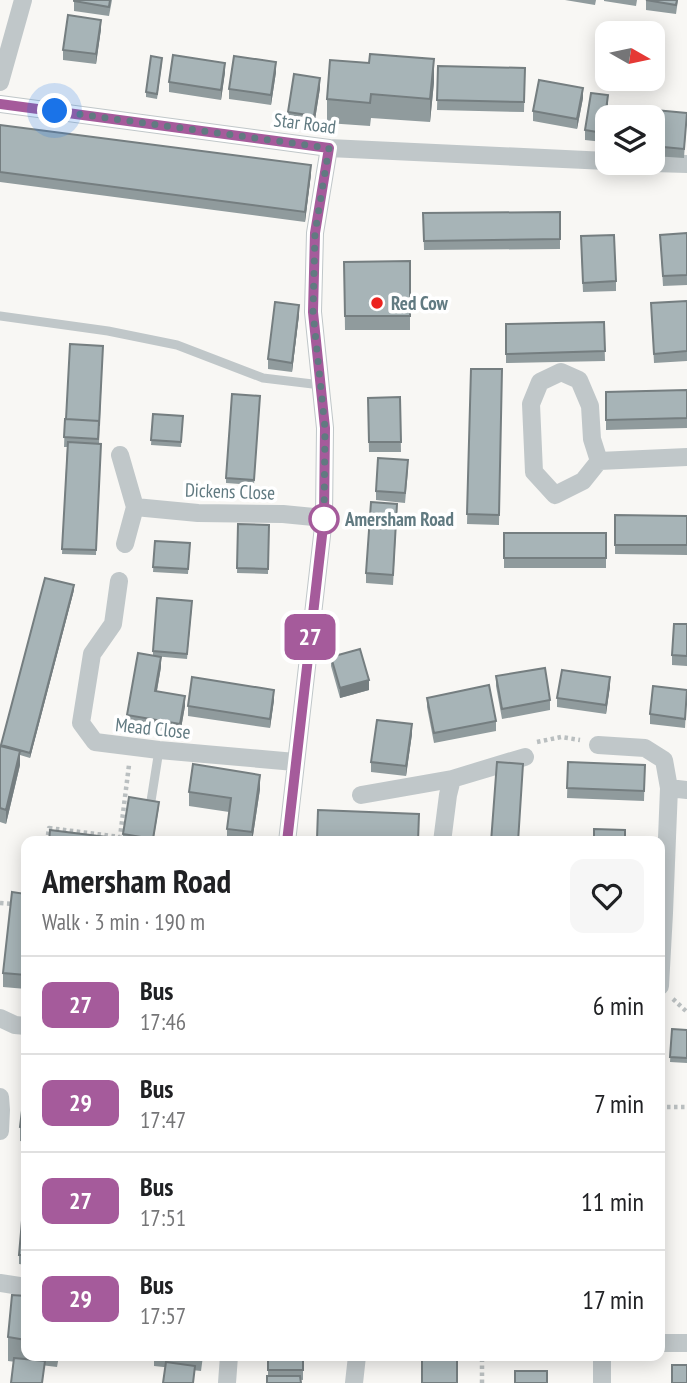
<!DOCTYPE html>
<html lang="en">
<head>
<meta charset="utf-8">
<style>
	body { margin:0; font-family:"PT Sans Narrow",sans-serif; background:#f6f6f6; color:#202124; height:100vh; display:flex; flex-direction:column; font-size:26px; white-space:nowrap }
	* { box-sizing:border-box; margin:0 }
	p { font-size:23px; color:#757577 }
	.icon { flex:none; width:38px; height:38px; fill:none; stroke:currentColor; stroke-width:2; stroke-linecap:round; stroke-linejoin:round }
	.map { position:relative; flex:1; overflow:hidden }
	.drawer { position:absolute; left:21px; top:836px; width:644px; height:525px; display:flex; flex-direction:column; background:#fff; border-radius:14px; box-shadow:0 4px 18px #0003 }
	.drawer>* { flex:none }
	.badge { padding:0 14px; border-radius:10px; font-size:24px; line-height:46px }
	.needle { width:46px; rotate:99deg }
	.controls { position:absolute; left:595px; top:21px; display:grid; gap:14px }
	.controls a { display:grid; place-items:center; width:70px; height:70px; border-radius:14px; background:#fff; box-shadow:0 4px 18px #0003; font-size:35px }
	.you { position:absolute; width:35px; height:35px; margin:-18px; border:5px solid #fff; border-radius:50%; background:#1a73e8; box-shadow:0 0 0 10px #1a73e833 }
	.map>.badge { position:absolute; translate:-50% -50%; box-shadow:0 0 0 4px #fff }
	.round { display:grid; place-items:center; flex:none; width:74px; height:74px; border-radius:14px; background:#f6f6f6 }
	.head { display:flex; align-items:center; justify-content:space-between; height:119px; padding:0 21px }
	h1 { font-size:33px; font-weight:600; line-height:52px }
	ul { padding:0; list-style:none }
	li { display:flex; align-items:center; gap:21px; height:98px; padding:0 21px; border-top:2px solid #e0e0e0 }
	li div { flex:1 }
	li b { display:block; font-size:26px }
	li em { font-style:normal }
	li .badge { min-width:77px; font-weight:700; text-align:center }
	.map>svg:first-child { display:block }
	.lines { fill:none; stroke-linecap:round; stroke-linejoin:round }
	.path { stroke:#babfc0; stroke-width:4.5; stroke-dasharray:3.5 3.5; stroke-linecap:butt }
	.service { stroke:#c0c7c9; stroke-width:9 }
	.minor { stroke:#c0c7c9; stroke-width:18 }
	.wall { fill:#909b9d }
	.shaded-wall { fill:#757e80 }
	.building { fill:#a7b4b7; stroke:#757e80; stroke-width:2 }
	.line-casing { stroke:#fff; stroke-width:16 }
	.line { stroke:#a55b9b; stroke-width:10 }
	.walk { stroke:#617a81; stroke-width:7; stroke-dasharray:0 12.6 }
	.poi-dot { fill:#ec231f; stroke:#fff; stroke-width:2.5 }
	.stop-dot { fill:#fff; stroke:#a55b9b; stroke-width:3.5 }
	.labels { text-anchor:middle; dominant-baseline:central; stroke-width:7; stroke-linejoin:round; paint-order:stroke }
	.street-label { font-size:19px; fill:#617a81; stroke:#fff }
	.poi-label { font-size:19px; font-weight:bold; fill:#617a81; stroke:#fff; text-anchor:start }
	.stop-label { font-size:19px; font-weight:bold; fill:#617a81; stroke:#fff; text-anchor:start }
</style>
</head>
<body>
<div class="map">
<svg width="687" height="1383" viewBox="0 0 687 1383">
	<rect width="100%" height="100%" fill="#f8f7f4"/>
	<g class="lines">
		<path class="path" d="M537,742L561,737L580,740
			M47,842L49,828L120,837L129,765
			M0,903L26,905
			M673,999L687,1012
			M660,1107H687
			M482,1383V1356"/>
		<path class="service" d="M0,316L108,331L177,345L263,378L321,385
			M151,801L159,750"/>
		<path class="minor" d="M0,82L23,0
			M0,104L329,148L607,161
			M653,163L687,164
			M120,455L135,507L198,513L283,514L324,518
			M599,461L592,439L590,406L579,380L561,372L540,382L531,404L534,472L555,495L583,481L599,461L687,457
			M125,544L135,507
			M119,581L113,624L92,654L81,723L95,742L159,750L295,762
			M598,745L645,748L664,760L669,788
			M361,795L452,779
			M287,842L324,518L325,428L313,312L315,233L329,148
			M442,842L448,795L452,779L525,757
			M660,986L664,913L669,788L687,790
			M0,1018L15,1025L26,1026
			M0,1097L1,1110L0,1131
			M0,1283L26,1287
			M660,1343H687
			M227,1383L229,1356
			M354,1383L357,1356
			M602,1383V1356"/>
	</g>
	<path class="wall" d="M74,0H112L109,16L74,11Z
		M565,0H596L595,5Z
		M604,0H637L636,6L604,1Z
		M646,0H678L676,14L646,10Z
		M101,29L96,64L63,60V50Z
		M162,63L157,99L146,97V92Z
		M438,66L525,68L524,112L437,110Z
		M225,72L221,100L169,92V82Z
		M276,72L271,105L229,99V89Z
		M434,82L430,122L371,118L370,126L327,123V99Z
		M320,88L314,126L288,122V112Z
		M583,98L577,129L533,121V111Z
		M608,105L603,142L585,140V130Z
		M687,113L684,158L653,156V136Z
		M0,125L311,174L305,222L0,182Z
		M560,212V249L424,250L423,213Z
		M687,233V285L663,286L660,235Z
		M581,246L616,281V291L583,292Z
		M410,261V330H345L344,262Z
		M687,301V361L654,363L651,303Z
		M299,315L292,372L268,369V359Z
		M604,322L605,361L506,363V324Z
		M103,346L99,444L96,555L62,554L67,447H64L65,419Z
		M471,369H502L499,525L467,524Z
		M687,390V428L606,430V392Z
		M260,396L254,485L226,483V478Z
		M400,397L401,452H369L368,398Z
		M153,414L183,416L181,447L151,445Z
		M408,470L405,503L376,500V491Z
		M397,513L393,585L366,583V573Z
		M615,515L687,516V555L615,554Z
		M238,524L269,525L268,574L237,573Z
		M504,533H606V568H504Z
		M155,541L190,543L188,574L153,572Z
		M74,590L30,758L20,755V765L6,824L0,822V746H1Z
		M192,606L187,659L153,656V651Z
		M687,624V666L672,665V655Z
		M331,657L369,690L340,698L331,666Z
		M161,667L157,691L185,706L180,734L127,725V715Z
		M496,676L550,700V710L502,719L496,686Z
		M610,686L606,714L557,707V698Z
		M687,690L685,728L650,724V714Z
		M427,698L496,721V731L434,743L427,707Z
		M274,700L270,728L188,716V706Z
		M412,734L406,776L371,772V762Z
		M568,762L645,765L644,801L567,798Z
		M260,789L252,842H220L227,840V829L229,812L189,806V792Z
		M159,807L153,842H139L123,839V834Z
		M318,810L418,842H317Z
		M26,894V989L3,987V973Z
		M672,1029L687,1030V1063L670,1062Z
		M26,1078V1142L20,1141V1127Z
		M26,1210V1265L19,1264V1255Z
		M26,1296V1356H59L57,1367L8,1361V1337Z
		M154,1356H203L201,1371L154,1366Z
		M268,1356H303V1380L268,1376Z"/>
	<path class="shaded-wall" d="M101,20V29L96,64V54Z
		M434,59V82L430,122V99Z
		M276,62V72L271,105V95Z
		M225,63V72L221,100V90Z
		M320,78V88L314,126V116Z
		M583,88V98L577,129V119Z
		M608,95V105L603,142V133Z
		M311,165V174L305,222V212Z
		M299,305V315L292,372V363Z
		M74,585V590L30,758V753Z
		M161,657V667L155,701V691Z
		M610,677V686L606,714V705Z
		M369,680V690L340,698V688Z
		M274,690V700L270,728V719Z
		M185,696V706L180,734V724Z
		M412,724V734L406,776V766Z
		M20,751V765L6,824V810Z
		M260,775V789L252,842V832Z"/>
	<path class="building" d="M74,0H110L109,7L74,1Z
		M646,0H677L676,5Z
		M68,15L101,20L96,54L63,50Z
		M370,54L434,59L430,99L371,94L370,103L327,99L330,60L369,63Z
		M173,55L225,63L221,90L169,82Z
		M151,56L162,58L157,94L146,92Z
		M234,56L276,62L271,95L229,89Z
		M438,66L525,68L524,102L437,100Z
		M294,74L320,78L314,116L288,112Z
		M539,80L583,88L577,119L533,111Z
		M591,93L608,95L603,133L585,130Z
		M613,108L643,111V117H612Z
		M655,110L687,113L684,149L653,146Z
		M0,125L311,165L305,212L0,172Z
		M560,212V239L424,241L423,213Z
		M687,233V275L663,276L660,235Z
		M614,235L616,281L583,283L581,236Z
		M410,261V316H345L344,262Z
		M687,301V351L654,354L651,303Z
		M275,302L299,305L292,363L268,359Z
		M604,322L605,351L506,354V324Z
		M70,344L103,346L99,426V421L66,419Z
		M471,369H502L499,515L467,514Z
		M687,390V418L606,420V392Z
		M232,394L260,396L254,480L226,478Z
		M400,397L401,442H369L368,398Z
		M153,414L183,416L181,442L151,440Z
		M65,419L99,421L98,439L64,437Z
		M68,442L101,444L96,550L62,549Z
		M378,458L408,460L405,493L376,491Z
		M371,502L397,504L393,575L366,573Z
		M615,515L687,516V545H615Z
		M238,524L269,525L268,569L237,568Z
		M504,533H606V558H504Z
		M155,541L190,543L188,569L153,567Z
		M45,578L74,585L30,753L1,745Z
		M157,598L192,601L187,654L153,651Z
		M674,624H687V656L672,655Z
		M360,649L369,680L340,688L331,657Z
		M138,653L161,657L155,691L185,696L180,724L127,715Z
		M545,668L550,700L502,709L496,676Z
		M562,670L610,677L606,705L557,698Z
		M192,677L274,690L270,719L188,706Z
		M489,685L496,721L434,733L427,698Z
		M653,686L687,690L685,719L650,714Z
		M377,720L412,724L406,766L371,762Z
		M0,746L20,751L6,810L0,808Z
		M497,762L523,764L518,842H491Z
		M568,762L645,765L644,791L567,788Z
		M193,764L260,775L252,832L227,829L231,798L189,792Z
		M129,797L159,802L153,839L123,834Z
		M318,810L419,814L418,842L317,839Z
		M594,829L625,830V842H594Z
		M50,830L122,839V842H49Z
		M221,839L245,842H220Z
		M12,892L26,894V975L3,973Z
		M672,1029L687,1030V1058L670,1057Z
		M26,1078V1128L20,1127Z
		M23,1209L26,1210V1255H19Z
		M12,1295L26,1296V1340L8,1337Z
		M268,1356H303V1370H268Z
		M422,1356H457V1383H422Z
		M14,1358L45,1361L42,1383H11Z
		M166,1362L195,1366L193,1383H163Z
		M672,1365H687V1383H672Z
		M515,1371H547V1383H515Z
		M267,1376H300L301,1383H267Z"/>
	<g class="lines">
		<g class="line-casing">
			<path id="line" d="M0,104L329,148L315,233L313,312L325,428L324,518L287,842"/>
		</g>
		<use href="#line" class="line"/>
		<path class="walk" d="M55,111L329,148L315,233L313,312L325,428L324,519"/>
	</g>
	<circle class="poi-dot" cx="377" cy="303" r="7"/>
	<circle class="stop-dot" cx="324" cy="519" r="14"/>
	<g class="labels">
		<g class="street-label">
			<text transform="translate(305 123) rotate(7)">Star Road</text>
			<text transform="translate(230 491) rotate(2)">Dickens Close</text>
			<text transform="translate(153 728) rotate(6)">Mead Close</text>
		</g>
		<g class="poi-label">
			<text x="391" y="303">Red Cow</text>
		</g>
		<g class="stop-label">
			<text x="345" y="519">Amersham Road</text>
		</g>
	</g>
</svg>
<div class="controls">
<a><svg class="needle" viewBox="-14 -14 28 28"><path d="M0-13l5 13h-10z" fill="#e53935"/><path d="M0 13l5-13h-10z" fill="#757577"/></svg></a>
<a><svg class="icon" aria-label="layers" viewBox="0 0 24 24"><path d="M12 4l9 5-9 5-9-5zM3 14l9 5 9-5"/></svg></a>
</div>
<div class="you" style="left:55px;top:111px"></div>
<b class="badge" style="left:310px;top:637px;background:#a55b9b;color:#fff">27</b>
<section class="drawer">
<div class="head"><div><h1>Amersham Road</h1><p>Walk · 3 min · 190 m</p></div><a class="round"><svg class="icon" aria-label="heart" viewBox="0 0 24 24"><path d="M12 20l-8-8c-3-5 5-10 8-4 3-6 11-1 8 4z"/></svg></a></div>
<ul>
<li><span class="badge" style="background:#a55b9b;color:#fff">27</span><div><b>Bus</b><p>17:46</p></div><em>6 min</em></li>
<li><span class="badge" style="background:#a55b9b;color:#fff">29</span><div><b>Bus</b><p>17:47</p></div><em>7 min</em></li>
<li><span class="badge" style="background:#a55b9b;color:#fff">27</span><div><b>Bus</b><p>17:51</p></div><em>11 min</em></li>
<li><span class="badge" style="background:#a55b9b;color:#fff">29</span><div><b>Bus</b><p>17:57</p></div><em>17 min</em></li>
</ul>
</section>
</div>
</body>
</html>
